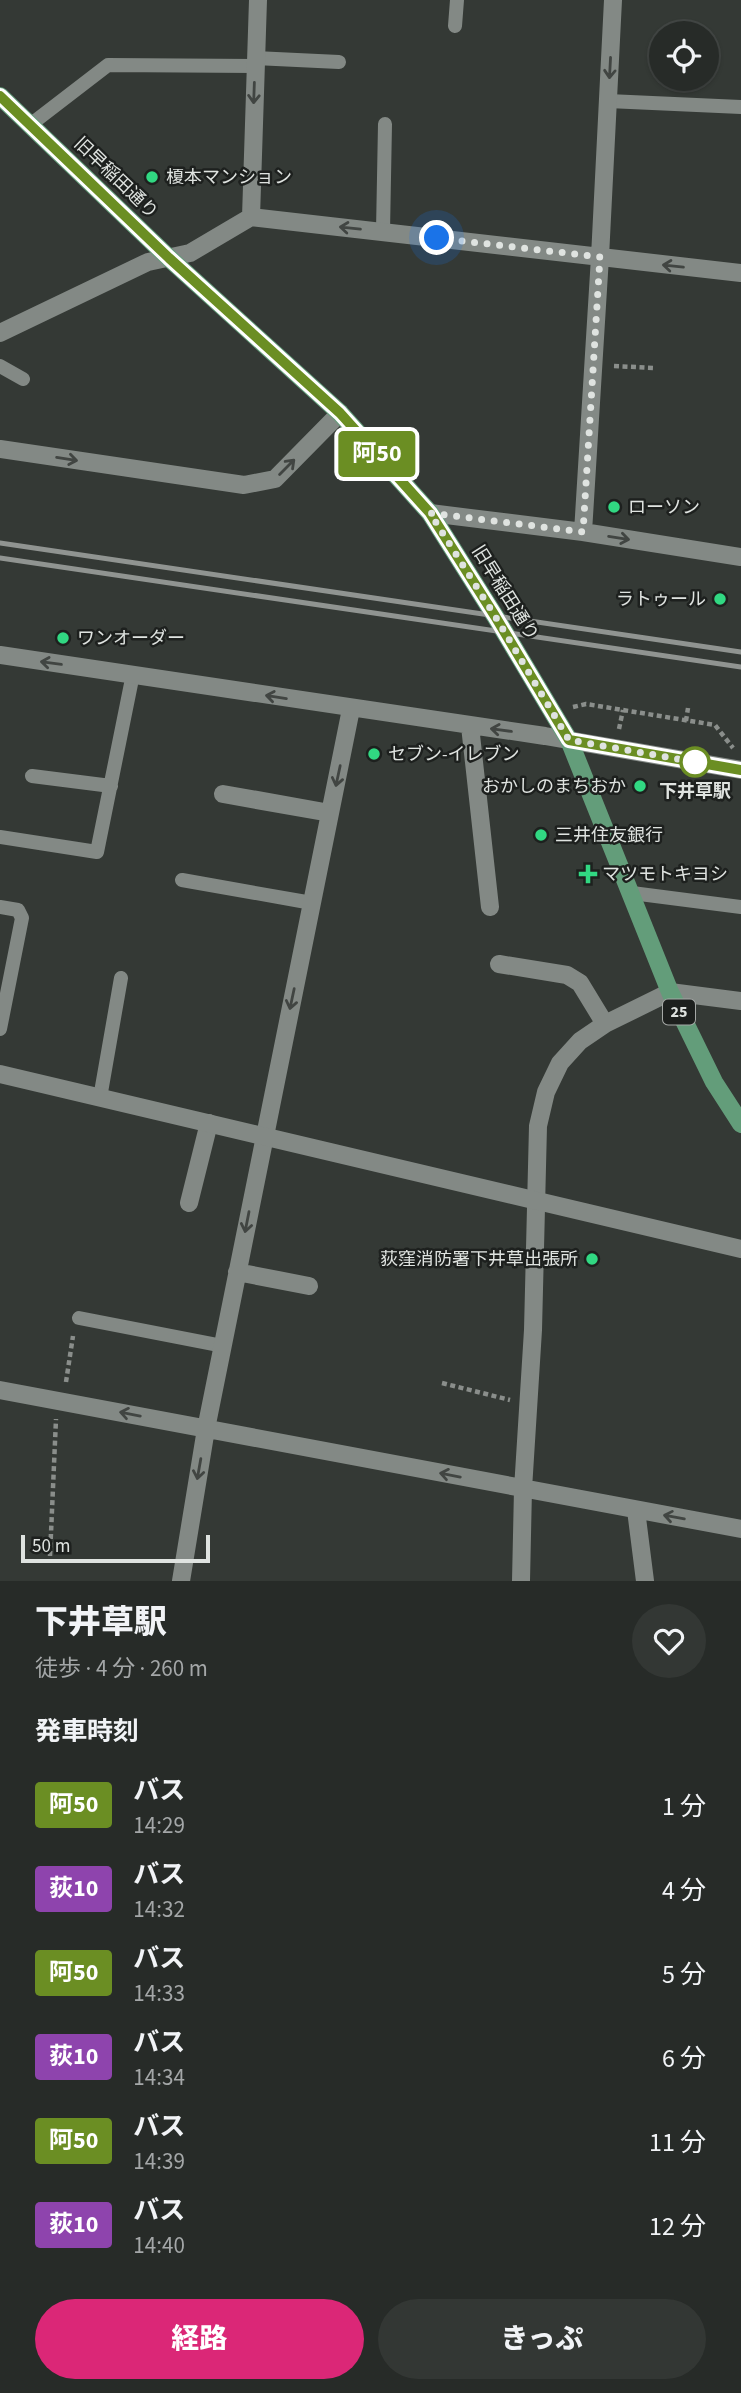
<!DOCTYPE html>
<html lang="ja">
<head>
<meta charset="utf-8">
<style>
	body { margin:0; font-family:"Source Sans 3","Noto Sans JP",sans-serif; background:#333734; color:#f1f3f6; height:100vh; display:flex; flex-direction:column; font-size:26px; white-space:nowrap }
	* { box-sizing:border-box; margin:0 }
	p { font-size:23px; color:#a4a7a8 }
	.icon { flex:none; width:38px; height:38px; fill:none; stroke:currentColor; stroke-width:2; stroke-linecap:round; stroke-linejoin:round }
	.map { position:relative; height:1581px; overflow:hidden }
	.sheet { display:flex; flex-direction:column; background:#272b28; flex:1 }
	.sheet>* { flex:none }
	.badge { padding:0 14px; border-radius:5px; font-size:24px; line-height:46px }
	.controls { position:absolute; left:649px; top:21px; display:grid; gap:14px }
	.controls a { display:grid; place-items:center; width:70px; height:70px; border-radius:50%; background:#272b28; box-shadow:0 2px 5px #0004,0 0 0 2px #434745; font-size:35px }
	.scale { position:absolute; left:21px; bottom:18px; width:189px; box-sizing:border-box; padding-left:7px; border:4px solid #dfe3e0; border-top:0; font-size:19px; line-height:24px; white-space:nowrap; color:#dfe3e0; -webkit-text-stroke:5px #1d201e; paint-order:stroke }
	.you { position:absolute; width:35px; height:35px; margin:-18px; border:5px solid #fff; border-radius:50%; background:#1a73e8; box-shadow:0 0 0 10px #1a73e833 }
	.map>.badge { position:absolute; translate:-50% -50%; box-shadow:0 0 0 4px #fff }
	h2 { padding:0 35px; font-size:26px; line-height:63px }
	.round { display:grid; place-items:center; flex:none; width:74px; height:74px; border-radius:37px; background:#333734 }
	.head { display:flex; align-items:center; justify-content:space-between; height:119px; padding:0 35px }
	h1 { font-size:33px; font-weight:800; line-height:52px }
	.action { display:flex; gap:14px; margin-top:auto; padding:14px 35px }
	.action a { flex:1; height:80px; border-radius:42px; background:#db2777; color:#fff; font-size:28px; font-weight:800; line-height:80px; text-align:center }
	.action a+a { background:#333734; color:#f1f3f6 }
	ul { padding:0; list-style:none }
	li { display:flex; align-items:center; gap:21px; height:84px; padding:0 35px }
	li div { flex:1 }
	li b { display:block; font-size:26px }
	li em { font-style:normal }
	li .badge { min-width:77px; font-weight:700; text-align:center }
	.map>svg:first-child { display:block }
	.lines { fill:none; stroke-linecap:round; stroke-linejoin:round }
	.path { stroke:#8a8e8b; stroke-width:4.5; stroke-dasharray:5 3.5; stroke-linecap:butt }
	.service { stroke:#838985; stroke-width:14 }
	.minor { stroke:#838985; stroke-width:18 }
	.tertiary { stroke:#838985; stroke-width:18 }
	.primary { stroke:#639d7a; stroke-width:18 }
	.rail { stroke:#909491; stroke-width:5 }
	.oneway { stroke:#414542 }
	.line-casing { stroke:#fff; stroke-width:16 }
	.line { stroke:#6b8e23; stroke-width:10 }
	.walk { stroke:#dfe3e0; stroke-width:7; stroke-dasharray:0 12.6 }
	.poi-dot { fill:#31d882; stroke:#1d201e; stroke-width:2.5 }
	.stop-dot { fill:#fff; stroke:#6b8e23; stroke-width:3.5 }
	.labels { text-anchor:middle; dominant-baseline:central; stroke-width:5; stroke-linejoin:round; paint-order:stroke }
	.shield { fill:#1d201e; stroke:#a5a8a6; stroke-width:2 }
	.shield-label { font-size:16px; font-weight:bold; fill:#dfe3e0 }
	.poi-label { font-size:18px; fill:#dfe3e0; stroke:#1d201e; text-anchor:start }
	.street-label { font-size:18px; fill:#dfe3e0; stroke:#1d201e }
	.stop-label { font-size:18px; font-weight:bold; fill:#dfe3e0; stroke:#1d201e }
</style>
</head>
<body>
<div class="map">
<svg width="741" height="1581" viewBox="0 0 741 1581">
	<rect width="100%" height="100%" fill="#343935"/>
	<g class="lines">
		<path class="path" d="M614,366L655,368
			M573,707L586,704L715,725L733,748
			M686,721L688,708
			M619,729L623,710
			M66,1382L73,1336
			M442,1383L510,1400
			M50,1556L56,1419"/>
		<path class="service" d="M455,26L457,0
			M255,58L339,62
			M608,101L741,107
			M30,125L108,65L255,66
			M383,231L385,124
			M0,366L23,379
			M32,776L111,786
			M0,837L97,852L133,674
			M182,880L312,903
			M632,893L741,907
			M0,907L18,910L22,918L0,1029
			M100,1098L121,978
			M79,1318L223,1346"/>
		<path class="minor" d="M251,217L258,0
			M0,333L148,262L190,253L251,217L741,273
			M0,449L244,485L275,479L340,413
			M430,513L583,532L741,557
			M583,532L600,257L613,0
			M0,655L545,736L741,770
			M470,726L490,907
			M223,794L330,813
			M499,964L567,975L580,983L605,1024
			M189,1203L209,1123
			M237,1272L309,1286
			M0,1390L741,1529
			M636,1510L645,1581
			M181,1581L206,1429L351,709
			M521,1581L523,1489L533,1330L538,1126L546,1092L560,1063L580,1041L605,1024L670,992L741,1001"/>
		<path class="tertiary" d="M0,1074L741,1249"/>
		<path class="primary" d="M0,96L169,258L340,413L430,513L495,616L569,740L670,992L714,1082L741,1124"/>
		<path class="rail" d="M0,543L741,652
			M0,558L741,667"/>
	</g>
	<defs><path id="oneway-shaft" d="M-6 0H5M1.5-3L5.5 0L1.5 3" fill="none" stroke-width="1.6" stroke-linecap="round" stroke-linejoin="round" transform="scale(1.75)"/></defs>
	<g class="oneway">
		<use href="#oneway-shaft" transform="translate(610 68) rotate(93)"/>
		<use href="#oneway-shaft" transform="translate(254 93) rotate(92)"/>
		<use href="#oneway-shaft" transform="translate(350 228) rotate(-174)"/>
		<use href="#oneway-shaft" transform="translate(673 266) rotate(-174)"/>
		<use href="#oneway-shaft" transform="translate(67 459) rotate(9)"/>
		<use href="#oneway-shaft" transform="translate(287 467) rotate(-45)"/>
		<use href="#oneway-shaft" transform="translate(619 538) rotate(9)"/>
		<use href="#oneway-shaft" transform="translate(51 663) rotate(-172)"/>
		<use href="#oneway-shaft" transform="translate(276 697) rotate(-171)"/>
		<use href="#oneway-shaft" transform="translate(501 730) rotate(-172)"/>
		<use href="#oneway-shaft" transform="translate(338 776) rotate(102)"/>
		<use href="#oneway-shaft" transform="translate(292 999) rotate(102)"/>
		<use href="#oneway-shaft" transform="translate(247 1222) rotate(101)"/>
		<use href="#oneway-shaft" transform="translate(130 1414) rotate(-169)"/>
		<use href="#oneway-shaft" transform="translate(199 1469) rotate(100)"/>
		<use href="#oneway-shaft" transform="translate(450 1475) rotate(-169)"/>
		<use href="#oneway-shaft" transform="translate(674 1517) rotate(-170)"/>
	</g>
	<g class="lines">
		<g class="line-casing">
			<path id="line" d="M0,96L169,258L340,413L430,513L495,616L569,740L741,770"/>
		</g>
		<use href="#line" class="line"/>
		<path class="walk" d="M437,238L600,257L583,532L430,513L495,616L569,740L695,762"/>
	</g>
	<g class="poi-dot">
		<circle cx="152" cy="177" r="7"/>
		<circle cx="614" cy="507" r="7"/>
		<circle cx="720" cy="599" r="7"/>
		<circle cx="63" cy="638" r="7"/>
		<circle cx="374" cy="754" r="7"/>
		<circle cx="640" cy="786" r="7"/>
		<circle cx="541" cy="835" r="7"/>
		<path d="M584.5 863.5h7v7h7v7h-7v7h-7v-7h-7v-7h7z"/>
		<circle cx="592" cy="1259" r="7"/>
	</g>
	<circle class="stop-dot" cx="695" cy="762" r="14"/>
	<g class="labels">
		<rect class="shield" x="663" y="999.5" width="32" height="25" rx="5"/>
		<g class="shield-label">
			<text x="679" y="1012">25</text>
		</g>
		<g class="poi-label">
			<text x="166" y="177">榎本マンション</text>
			<text x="628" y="507">ローソン</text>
			<text x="706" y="599" text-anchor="end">ラトゥール</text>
			<text x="77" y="638">ワンオーダー</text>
			<text x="388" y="754">セブン-イレブン</text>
			<text x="626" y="786" text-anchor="end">おかしのまちおか</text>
			<text x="555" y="835">三井住友銀行</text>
			<text x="602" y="874">マツモトキヨシ</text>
			<text x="578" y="1259" text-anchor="end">荻窪消防署下井草出張所</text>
		</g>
		<g class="street-label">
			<text transform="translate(116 178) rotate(44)">旧早稲田通り</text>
			<text transform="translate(505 593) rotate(58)">旧早稲田通り</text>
		</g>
		<g class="stop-label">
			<text x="695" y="791">下井草駅</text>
		</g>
	</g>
</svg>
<div class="controls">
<a><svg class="icon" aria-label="locate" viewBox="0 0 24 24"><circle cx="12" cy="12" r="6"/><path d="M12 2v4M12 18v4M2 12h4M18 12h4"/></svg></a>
</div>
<div class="scale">50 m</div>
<div class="you" style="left:437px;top:238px"></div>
<b class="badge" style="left:377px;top:454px;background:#6b8e23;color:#fff">阿50</b>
</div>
<section class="sheet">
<div class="head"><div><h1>下井草駅</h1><p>徒歩 · 4 分 · 260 m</p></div><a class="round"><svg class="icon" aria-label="heart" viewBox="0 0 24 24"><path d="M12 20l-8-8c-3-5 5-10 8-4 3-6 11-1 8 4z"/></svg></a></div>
<h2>発車時刻</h2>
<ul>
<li><span class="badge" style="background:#6b8e23;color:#fff">阿50</span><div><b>バス</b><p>14:29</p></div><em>1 分</em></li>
<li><span class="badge" style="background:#8e44ad;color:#fff">荻10</span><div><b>バス</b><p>14:32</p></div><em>4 分</em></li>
<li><span class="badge" style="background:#6b8e23;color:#fff">阿50</span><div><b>バス</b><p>14:33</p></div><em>5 分</em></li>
<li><span class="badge" style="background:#8e44ad;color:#fff">荻10</span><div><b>バス</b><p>14:34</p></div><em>6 分</em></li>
<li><span class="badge" style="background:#6b8e23;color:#fff">阿50</span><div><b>バス</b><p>14:39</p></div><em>11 分</em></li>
<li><span class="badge" style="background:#8e44ad;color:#fff">荻10</span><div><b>バス</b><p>14:40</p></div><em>12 分</em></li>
</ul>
<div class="action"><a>経路</a><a>きっぷ</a></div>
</section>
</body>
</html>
